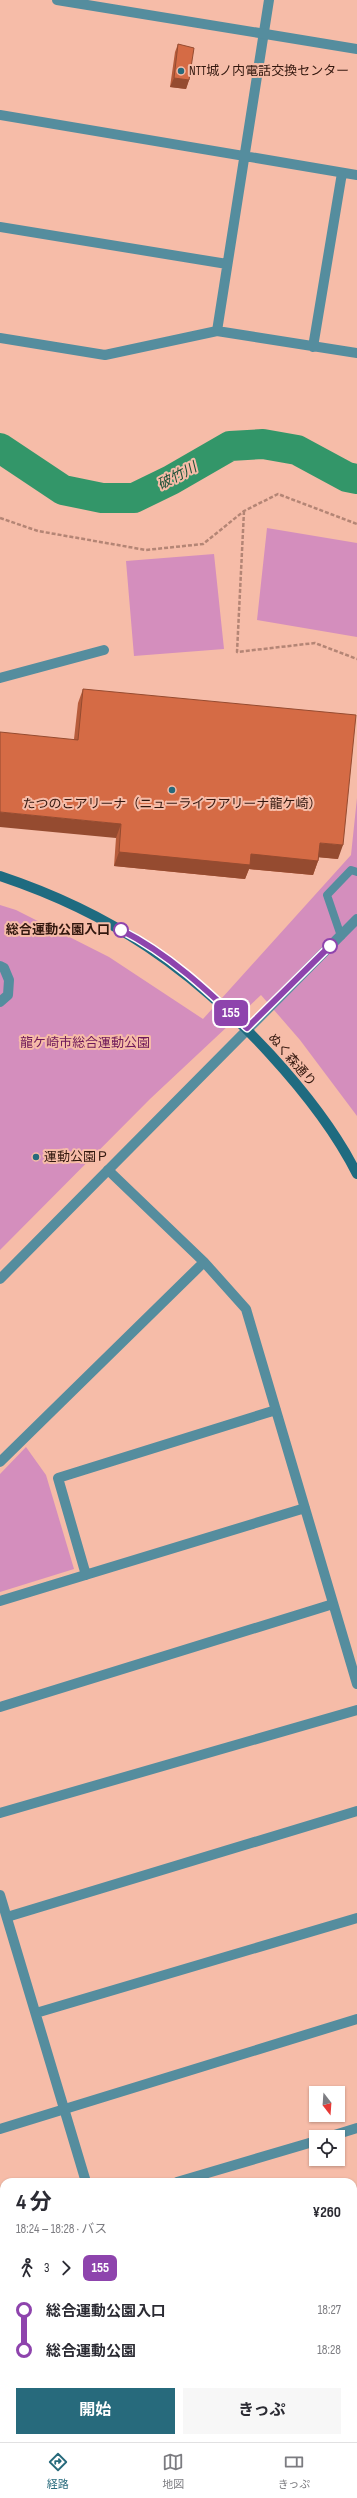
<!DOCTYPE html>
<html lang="ja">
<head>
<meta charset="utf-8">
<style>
	body { margin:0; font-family:"Sofia Sans Condensed","Noto Sans JP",sans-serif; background:#f7f7f7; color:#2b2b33; height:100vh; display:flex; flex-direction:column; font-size:15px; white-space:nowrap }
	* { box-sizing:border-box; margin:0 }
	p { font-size:13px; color:#7c7c81 }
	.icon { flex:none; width:22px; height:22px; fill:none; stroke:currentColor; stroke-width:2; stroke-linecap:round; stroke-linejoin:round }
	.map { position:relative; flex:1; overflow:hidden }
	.sheet { position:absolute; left:0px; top:2178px; width:357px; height:264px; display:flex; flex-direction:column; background:#fff; border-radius:12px 12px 0 0; box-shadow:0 1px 3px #0004 }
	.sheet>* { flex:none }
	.badge { padding:0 8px; border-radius:6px; font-size:14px; line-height:26px }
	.needle { width:26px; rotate:163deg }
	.fabs { position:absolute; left:309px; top:2086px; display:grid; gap:8px }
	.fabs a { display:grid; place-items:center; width:36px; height:36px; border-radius:0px; background:#fff; box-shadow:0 1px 3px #0004; font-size:20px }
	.map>.badge { position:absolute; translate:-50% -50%; box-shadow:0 0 0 2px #fff }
	.legs { display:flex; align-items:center; gap:6px; height:44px; padding:0 16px; font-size:13px }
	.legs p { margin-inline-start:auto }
	.overview { display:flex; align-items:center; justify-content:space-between; height:68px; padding:0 16px }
	h1 { font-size:22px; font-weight:700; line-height:30px }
	.button { display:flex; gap:8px; margin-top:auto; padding:8px 16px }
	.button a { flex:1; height:46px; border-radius:0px; background:#276a7c; color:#fff; font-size:16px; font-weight:700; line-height:46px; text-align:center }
	.button a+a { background:#f7f7f7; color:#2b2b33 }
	ul { padding:0 16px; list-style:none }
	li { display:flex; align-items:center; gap:14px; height:40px; font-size:15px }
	li i { display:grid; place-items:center; width:6px; height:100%; margin:0 5px; background:currentColor }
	li i::after { content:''; width:10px; height:10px; margin:-5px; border:3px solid; border-radius:50%; background:#fff }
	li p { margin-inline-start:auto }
	li:first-child i { background:linear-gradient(#0000 50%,currentColor 0) }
	li:last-child i { background:linear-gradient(currentColor 50%,#0000 0) }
	.menu { display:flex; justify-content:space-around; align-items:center; height:56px; border-top:1px solid #e1e1e2; background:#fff; font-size:11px; color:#7c7c81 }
	.menu a { display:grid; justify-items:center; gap:2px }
	.menu .active { color:#276a7c }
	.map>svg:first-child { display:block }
	.green { fill:#d48ebd }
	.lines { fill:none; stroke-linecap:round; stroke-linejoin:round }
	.river { stroke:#339669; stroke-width:30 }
	.path { stroke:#b48575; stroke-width:2.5; stroke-dasharray:4 2; stroke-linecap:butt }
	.service { stroke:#558d9e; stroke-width:8 }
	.minor { stroke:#558d9e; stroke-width:10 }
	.tertiary { stroke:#558d9e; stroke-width:10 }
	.secondary { stroke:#1f6b80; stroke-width:10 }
	.wall { fill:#b75c3b }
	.shaded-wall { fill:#954b30 }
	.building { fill:#d56b45; stroke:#954b30 }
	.line-1-casing { stroke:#fff; stroke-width:9 }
	.line-1 { stroke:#8e44ad; stroke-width:6 }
	.poi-dot { fill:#276a7c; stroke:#f6bca8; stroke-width:1.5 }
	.stop-1-dot { fill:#fff; stroke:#8e44ad; stroke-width:2 }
	.labels { text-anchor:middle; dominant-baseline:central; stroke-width:4; stroke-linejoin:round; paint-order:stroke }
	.poi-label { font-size:13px; fill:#32170e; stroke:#f6bca8; text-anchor:start }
	.stop-label { font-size:13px; font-weight:bold; fill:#32170e; stroke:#f6bca8; text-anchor:end }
	.park-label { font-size:13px; fill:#6e1859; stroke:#f6bca8 }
	.street-label { font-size:13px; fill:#32170e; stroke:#f6bca8 }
	.water-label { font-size:14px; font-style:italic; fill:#1c5037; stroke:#f6bca8 }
</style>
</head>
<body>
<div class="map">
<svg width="357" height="2442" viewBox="0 0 357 2442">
	<rect width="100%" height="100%" fill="#f6bca8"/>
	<path class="green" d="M267,528L357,543V637L257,620Z
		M214,554L224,649L134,656L126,561Z
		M357,798V1116L300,1040L261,995L150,1099L0,1250V905L16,910L109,957L203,1019L351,855Z
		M26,1447L46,1475L74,1569L0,1592V1474Z"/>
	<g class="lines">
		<path class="river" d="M0,448L63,490L102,498H134L171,480L230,446L263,444L297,450L347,477L357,479"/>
		<path class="path" d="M244,511L237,652L315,643L357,659
			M0,518L38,531L146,550L203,544L244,511L278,494L357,524"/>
		<path class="service" d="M341,936L327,895L351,870L357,872"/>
		<path class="minor" d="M0,115L357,175
			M0,227L227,264
			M217,331L269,0
			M0,338L105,355L217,331L357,353
			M313,347L342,173
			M0,678L104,650
			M0,966L4,968L9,980L8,995L0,1002
			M108,1170L204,1262L246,1309L357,1684
			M0,1462L204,1262
			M86,1575L58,1478L276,1410
			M0,1601L305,1508
			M0,1707L333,1604
			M0,1813L357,1710
			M0,1895L86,2182
			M7,1917L357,1811
			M36,2013L357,1918
			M0,2129L357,2019
			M328,2137L357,2128
			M177,2182L316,2141
			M353,2232L357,2231
			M162,2438L164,2442"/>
		<path class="tertiary" d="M57,0L357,49
			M0,1279L357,919
			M0,2341L4,2354
			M353,2370L357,2369
			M29,2438L30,2442
			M114,2442L127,2438"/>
		<path class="secondary" d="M0,876C111,913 191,968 270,1054C303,1090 335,1130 357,1174"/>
	</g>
	<path class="wall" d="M178,44L189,80L186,89L170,87L175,52Z
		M83,689L338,859L319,857L318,861L313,875L249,869L245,879L114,866L116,838L74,739L78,703Z"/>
	<path class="shaded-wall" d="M174,78L189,80L186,89L170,87Z
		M0,812L121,824L116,838L0,827Z
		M320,843L343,845L338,859L315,857Z
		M119,852L251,854L318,861L313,875L249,869L245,879L114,866Z"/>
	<path class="building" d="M178,44L194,48L189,80L174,78Z
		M83,689L356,715L343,845L320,843L318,861L251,854L250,865L119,852L121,824L0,812V732L78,740Z"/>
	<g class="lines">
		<g class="line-1-casing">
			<path id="line-1" d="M121,930C169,954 209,992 247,1028L330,946"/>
		</g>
		<use href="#line-1" class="line-1"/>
	</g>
	<g class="poi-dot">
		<circle cx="181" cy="71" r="4"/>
		<circle cx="172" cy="790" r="4"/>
		<circle cx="36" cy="1157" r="4"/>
	</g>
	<g class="stop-1-dot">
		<circle cx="121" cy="930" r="7"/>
		<circle cx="330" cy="946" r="7"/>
	</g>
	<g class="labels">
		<g class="poi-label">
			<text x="189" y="71">NTT城ノ内電話交換センター</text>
			<text x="172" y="804" text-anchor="middle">たつのこアリーナ（ニューライフアリーナ龍ケ崎）</text>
			<text x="44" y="1157">運動公園Ｐ</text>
		</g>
		<g class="stop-label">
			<text x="110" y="930">総合運動公園入口</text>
		</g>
		<g class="park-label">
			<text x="85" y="1043">龍ケ崎市総合運動公園</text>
		</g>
		<g class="street-label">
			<text transform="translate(292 1060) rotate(49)">ぬく森通り</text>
		</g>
		<g class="water-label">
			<text transform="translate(177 476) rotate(-28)">破竹川</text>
		</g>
	</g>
</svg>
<div class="fabs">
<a><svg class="needle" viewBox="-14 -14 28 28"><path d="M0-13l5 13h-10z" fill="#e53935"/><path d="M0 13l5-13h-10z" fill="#7c7c81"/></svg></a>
<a><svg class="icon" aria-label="locate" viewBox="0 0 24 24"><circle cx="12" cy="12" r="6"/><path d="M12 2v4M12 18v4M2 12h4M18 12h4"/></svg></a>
</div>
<b class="badge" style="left:231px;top:1013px;background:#8e44ad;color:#fff">155</b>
<section class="sheet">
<div class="overview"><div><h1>4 分</h1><p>18:24 – 18:28 · バス</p></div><b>¥260</b></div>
<div class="legs"><svg class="icon" aria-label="walk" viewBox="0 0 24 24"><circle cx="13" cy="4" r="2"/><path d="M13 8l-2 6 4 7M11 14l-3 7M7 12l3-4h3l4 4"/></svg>3<svg class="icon" aria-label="forward" viewBox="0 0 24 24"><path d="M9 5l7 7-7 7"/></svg><b class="badge" style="background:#8e44ad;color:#fff">155</b></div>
<ul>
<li><i style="color:#8e44ad"></i><b>総合運動公園入口</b><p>18:27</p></li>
<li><i style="color:#8e44ad"></i><b>総合運動公園</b><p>18:28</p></li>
</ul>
<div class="button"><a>開始</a><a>きっぷ</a></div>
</section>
</div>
<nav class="menu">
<a class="active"><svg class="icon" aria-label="directions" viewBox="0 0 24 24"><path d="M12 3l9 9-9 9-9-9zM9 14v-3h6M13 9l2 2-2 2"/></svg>経路</a>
<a><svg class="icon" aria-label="map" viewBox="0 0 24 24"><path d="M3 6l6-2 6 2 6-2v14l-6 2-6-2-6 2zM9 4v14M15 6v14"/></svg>地図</a>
<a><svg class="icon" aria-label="tickets" viewBox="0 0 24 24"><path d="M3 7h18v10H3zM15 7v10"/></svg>きっぷ</a>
</nav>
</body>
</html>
